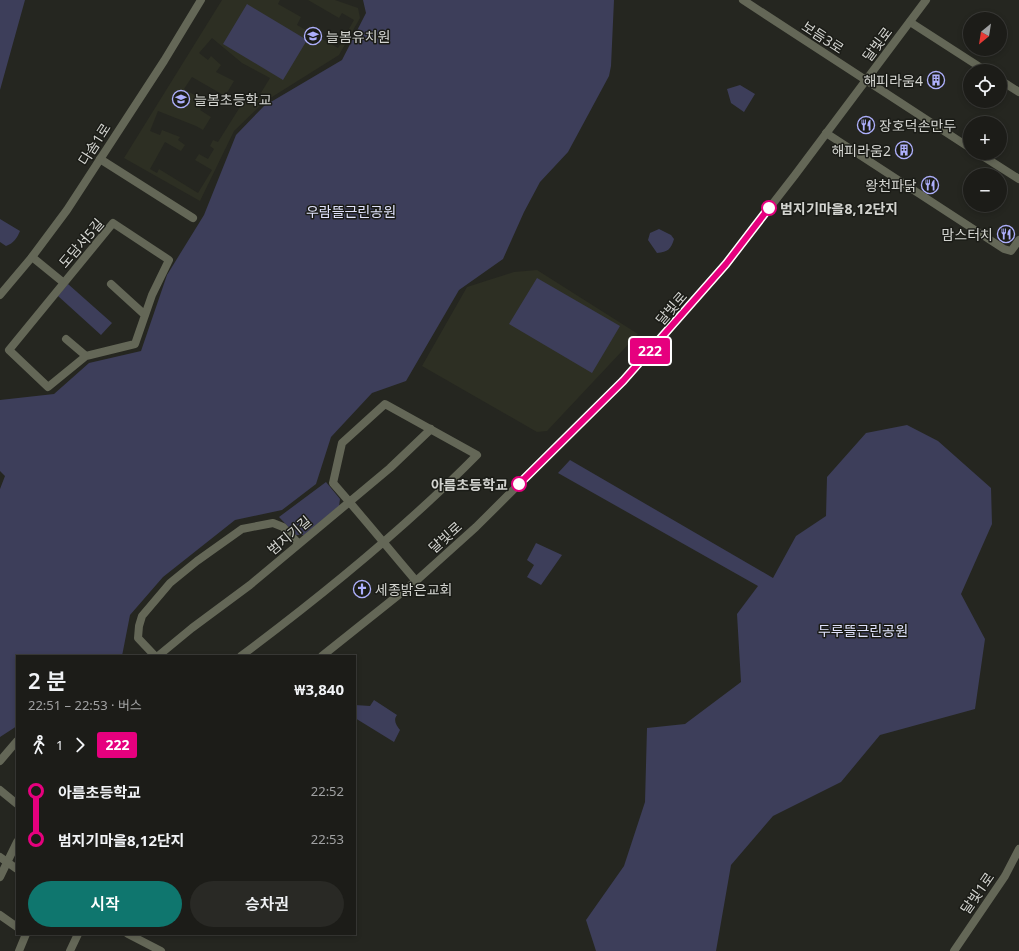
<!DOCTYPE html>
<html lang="ko">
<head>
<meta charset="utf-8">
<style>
	body { margin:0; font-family:"Noto Sans","Noto Sans KR",sans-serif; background:#292925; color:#f1f3f6; height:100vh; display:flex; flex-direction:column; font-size:15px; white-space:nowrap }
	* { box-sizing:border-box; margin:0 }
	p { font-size:13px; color:#a0a1a2 }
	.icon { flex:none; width:22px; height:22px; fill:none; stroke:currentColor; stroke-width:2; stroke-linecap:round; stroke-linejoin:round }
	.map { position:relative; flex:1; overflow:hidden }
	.side { position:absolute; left:16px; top:655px; width:340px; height:280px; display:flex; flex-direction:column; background:#1c1c18; border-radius:0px; box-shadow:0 2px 6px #0003,0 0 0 1px #3a3a37 }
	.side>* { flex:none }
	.badge { padding:0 8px; border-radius:3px; font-size:14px; line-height:26px }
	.needle { width:26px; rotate:210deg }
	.fabs { position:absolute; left:963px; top:12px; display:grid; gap:8px }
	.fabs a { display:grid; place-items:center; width:44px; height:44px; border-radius:50%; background:#1c1c18; box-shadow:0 2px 6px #0003,0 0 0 1px #3a3a37; font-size:20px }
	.map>.badge { position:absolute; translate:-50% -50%; box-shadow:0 0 0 2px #fff }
	.legs { display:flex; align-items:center; gap:6px; height:44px; padding:0 12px; font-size:13px }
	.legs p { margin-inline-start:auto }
	.overview { display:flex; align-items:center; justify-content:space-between; height:68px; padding:0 12px }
	h1 { font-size:22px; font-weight:600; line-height:30px }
	.action { display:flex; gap:8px; margin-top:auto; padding:8px 12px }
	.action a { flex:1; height:46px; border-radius:24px; background:#0f766e; color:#fff; font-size:16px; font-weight:600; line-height:46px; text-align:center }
	.action a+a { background:#292925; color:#f1f3f6 }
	ul { padding:0 12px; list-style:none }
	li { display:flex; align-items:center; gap:14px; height:48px; font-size:15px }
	li i { display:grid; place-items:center; width:6px; height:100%; margin:0 5px; background:currentColor }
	li i::after { content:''; width:10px; height:10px; margin:-5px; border:3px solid; border-radius:50%; background:#1c1c18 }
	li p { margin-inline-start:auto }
	li:first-child i { background:linear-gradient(#0000 50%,currentColor 0) }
	li:last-child i { background:linear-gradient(currentColor 50%,#0000 0) }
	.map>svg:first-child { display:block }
	.built { fill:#2d2f23; fill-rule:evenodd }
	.green { fill:#3d3e5a }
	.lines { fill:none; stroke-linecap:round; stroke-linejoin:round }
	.minor { stroke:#646757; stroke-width:8 }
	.tertiary { stroke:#646757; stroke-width:8 }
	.line-1-casing { stroke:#fff; stroke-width:9 }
	.line-1 { stroke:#e6007e; stroke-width:6 }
	.stop-1-dot { fill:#fff; stroke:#e6007e; stroke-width:2 }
	.labels { text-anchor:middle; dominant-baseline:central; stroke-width:3; stroke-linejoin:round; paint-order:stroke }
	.poi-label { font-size:14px; fill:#d3d4d0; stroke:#1b1c17; text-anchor:start }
	.street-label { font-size:14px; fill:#d3d4d0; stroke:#1b1c17 }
	.stop-label { font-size:14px; font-weight:bold; fill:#d3d4d0; stroke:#1b1c17; text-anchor:start }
	.park-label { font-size:14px; fill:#dfe1fa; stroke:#1b1c17 }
</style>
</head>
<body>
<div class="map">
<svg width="1019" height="951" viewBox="0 0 1019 951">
	<rect width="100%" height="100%" fill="#252620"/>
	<path class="built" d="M222,0H280L278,4L301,17L297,25L338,48L354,20L342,13L339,18L308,0H335L358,8L360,18L339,55L264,102L234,131L200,201L124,158ZM212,38L242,63L270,78L259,96L250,91L218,142L213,140L210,146L214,149L208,159L199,154L195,160L212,170L198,193L159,169L157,173L150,169L165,142L181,151L185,145L178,140L180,137L162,130L160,135L150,131L158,111L196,126L203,130L211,117L200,110L205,101L184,89L192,77L225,96L234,81L216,72L221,65L211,56L208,60L199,53Z
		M537,270L638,334L547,431L537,432L422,366L467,287L514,272Z"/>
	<path class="green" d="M0,0H25L0,90Z
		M363,0H614L611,66L609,76L568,152L540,182L524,212L503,259L459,290L406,381L372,393L331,437L316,484L282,510L235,520L163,577L130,615L122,656H17V726L0,737V489L5,476L0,471V400L54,394L89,363L141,351L167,275L204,215L236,135L264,106L342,60L366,13Z
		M247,4L307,40L283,80L223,44Z
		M740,85L755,94L744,112L731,103L727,89Z
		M0,219L20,231C17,238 14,243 6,246L0,242Z
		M659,229L671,235L674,239C671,249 668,252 657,253L648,240L650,233Z
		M537,278L620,326L592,373L509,324Z
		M68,284L112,323L101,335L58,296Z
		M907,425L938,441L991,488L992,524L961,594L985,639L975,709L880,735L841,782L773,816L731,865L716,951H596L586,920L624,866L645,802L647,728L685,724L741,682L737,614L758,586L558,473L570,460L773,578L796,536L826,516L827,477L866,433Z
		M326,482L340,499L339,506L304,535H296L279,517Z
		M536,543L562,555L541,585L527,577L534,565L527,560Z
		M374,700L397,715C393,720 396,725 400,730L394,742L355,718V705L370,706Z"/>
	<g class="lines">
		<path class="minor" d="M910,22L986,71
			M1000,80L1019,92
			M826,133L1004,249L1011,251L1019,240
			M100,159L193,218
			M113,223L169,260L152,295L135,344L86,356L48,387L9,350Z
			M32,257L64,283
			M111,284L145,315
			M66,339L86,356
			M155,656L138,638L139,626L142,616L170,583L197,561L242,529L273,523L283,527L299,544
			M158,656L192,628L250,585L390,468L431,429
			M241,656C324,594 405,528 477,455L385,404L342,443L333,483C361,515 388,548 416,581
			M0,761L17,741
			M0,790L17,804
			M0,877L17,842
			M0,915L17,927
			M19,951L26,934
			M70,951L78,934
			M954,951L1005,876L1019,849"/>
		<path class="tertiary" d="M743,0L970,148
			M978,153L1019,179
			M0,295L32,257L67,210L164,61L201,0
			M322,656L416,581L476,527L623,381L726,264L795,175L926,0
			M0,857L17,869
			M128,934L161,951"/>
	</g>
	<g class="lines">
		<g class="line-1-casing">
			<path id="line-1" d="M519,484L623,381L726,264L769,208"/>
		</g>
		<use href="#line-1" class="line-1"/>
	</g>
	<defs>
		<g id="school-ring" transform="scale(0.9)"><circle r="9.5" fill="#1b1c17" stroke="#adaffb" stroke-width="1.5"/><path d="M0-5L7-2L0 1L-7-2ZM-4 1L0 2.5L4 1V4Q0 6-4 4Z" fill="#adaffb"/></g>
		<g id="building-ring" transform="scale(0.9)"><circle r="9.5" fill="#1b1c17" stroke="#adaffb" stroke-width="1.5"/><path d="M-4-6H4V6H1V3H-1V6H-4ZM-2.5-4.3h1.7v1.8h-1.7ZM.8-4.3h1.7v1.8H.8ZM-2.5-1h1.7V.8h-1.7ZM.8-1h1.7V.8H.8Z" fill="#adaffb"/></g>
		<g id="restaurant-ring" transform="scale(0.9)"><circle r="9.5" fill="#1b1c17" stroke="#adaffb" stroke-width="1.5"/><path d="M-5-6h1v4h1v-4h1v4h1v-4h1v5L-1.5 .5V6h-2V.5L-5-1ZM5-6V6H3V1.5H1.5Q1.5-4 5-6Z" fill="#adaffb"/></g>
		<g id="church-ring" transform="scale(0.9)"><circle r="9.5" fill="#1b1c17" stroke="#adaffb" stroke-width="1.5"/><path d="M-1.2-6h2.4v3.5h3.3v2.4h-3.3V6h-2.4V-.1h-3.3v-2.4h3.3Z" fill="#adaffb"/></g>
	</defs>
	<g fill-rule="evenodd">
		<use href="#school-ring" x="313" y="36"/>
		<use href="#building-ring" x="936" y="80"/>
		<use href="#school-ring" x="181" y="99"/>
		<use href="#restaurant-ring" x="866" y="125"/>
		<use href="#building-ring" x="904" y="150"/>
		<use href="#restaurant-ring" x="930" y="185"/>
		<use href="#restaurant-ring" x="1006" y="234"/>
		<use href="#church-ring" x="362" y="589"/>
	</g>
	<g class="stop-1-dot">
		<circle cx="769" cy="208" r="7"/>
		<circle cx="519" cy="484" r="7"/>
	</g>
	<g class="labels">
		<g class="poi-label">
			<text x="326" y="36">늘봄유치원</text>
			<text x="923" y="80" text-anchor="end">해피라움4</text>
			<text x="194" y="99">늘봄초등학교</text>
			<text x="879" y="125">장호덕손만두</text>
			<text x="891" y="150" text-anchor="end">해피라움2</text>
			<text x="917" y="185" text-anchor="end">왕천파닭</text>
			<text x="993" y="234" text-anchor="end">맘스터치</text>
			<text x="375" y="589">세종밝은교회</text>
		</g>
		<g class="street-label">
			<text transform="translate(823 37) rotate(33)">보듬3로</text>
			<text transform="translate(877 44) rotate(-53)">달빛로</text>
			<text transform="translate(94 144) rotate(-57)">다솜1로</text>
			<text transform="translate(81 243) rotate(-49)">도담서5길</text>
			<text transform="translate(671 308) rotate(-49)">달빛로</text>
			<text transform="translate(289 535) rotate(-40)">범지기길</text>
			<text transform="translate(445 537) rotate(-42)">달빛로</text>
			<text transform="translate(977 893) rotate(-55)">달빛1로</text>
		</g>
		<g class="stop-label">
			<text x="780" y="208">범지기마을8,12단지</text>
			<text x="508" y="484" text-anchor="end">아름초등학교</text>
		</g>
		<g class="park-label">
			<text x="351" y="211">우람뜰근린공원</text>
			<text x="863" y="630">두루뜰근린공원</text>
		</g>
	</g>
</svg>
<div class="fabs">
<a><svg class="needle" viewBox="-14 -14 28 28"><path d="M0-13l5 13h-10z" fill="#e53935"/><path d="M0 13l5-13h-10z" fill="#a0a1a2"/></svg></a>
<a><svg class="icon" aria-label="locate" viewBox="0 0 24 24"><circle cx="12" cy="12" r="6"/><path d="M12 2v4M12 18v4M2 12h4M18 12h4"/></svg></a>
<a>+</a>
<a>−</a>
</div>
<b class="badge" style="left:650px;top:351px;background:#e6007e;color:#fff">222</b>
<section class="side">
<div class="overview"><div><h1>2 분</h1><p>22:51 – 22:53 · 버스</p></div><b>₩3,840</b></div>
<div class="legs"><svg class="icon" aria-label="walk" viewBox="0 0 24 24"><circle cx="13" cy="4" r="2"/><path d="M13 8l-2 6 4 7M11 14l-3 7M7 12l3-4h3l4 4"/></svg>1<svg class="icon" aria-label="forward" viewBox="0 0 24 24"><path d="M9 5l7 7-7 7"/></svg><b class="badge" style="background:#e6007e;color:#fff">222</b></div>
<ul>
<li><i style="color:#e6007e"></i><b>아름초등학교</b><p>22:52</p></li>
<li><i style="color:#e6007e"></i><b>범지기마을8,12단지</b><p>22:53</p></li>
</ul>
<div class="action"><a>시작</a><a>승차권</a></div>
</section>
</div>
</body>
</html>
